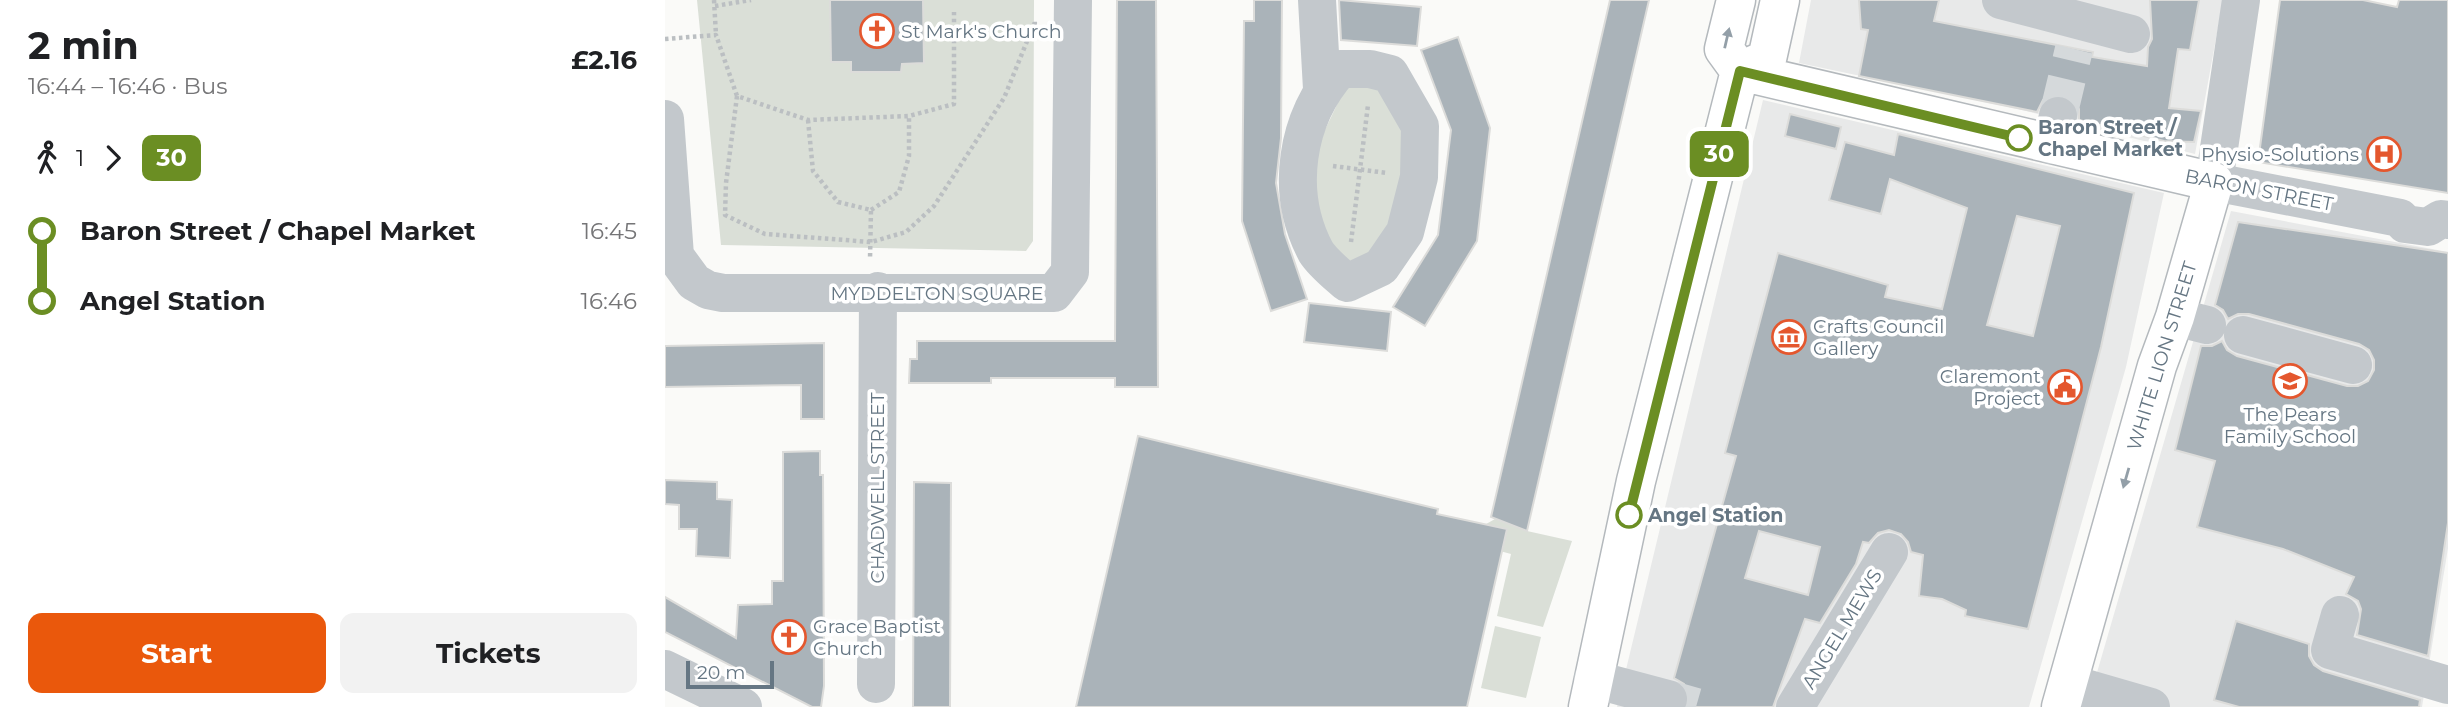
<!DOCTYPE html>
<html lang="en">
<head>
<meta charset="utf-8">
<style>
	body { margin:0; font-family:Montserrat,sans-serif; background:#f2f2f2; color:#202124; height:100vh; display:flex; flex-direction:column; font-size:26px; white-space:nowrap }
	* { box-sizing:border-box; margin:0 }
	p { font-size:23px; color:#757577 }
	.icon { flex:none; width:38px; height:38px; fill:none; stroke:currentColor; stroke-width:2; stroke-linecap:round; stroke-linejoin:round }
	.map { position:relative; flex:1; overflow:hidden }
	.drawer { display:flex; flex-direction:column; background:#fff; width:665px }
	.drawer>* { flex:none }
	.badge { padding:0 14px; border-radius:10px; font-size:24px; line-height:46px }
	.scale { position:absolute; left:21px; bottom:18px; width:88px; box-sizing:border-box; padding-left:7px; border:4px solid #657683; border-top:0; font-size:19px; line-height:24px; white-space:nowrap; color:#657683; -webkit-text-stroke:5px #fff; paint-order:stroke }
	.map>.badge { position:absolute; translate:-50% -50%; box-shadow:0 0 0 4px #fff }
	.legs { display:flex; align-items:center; gap:10px; height:77px; padding:0 28px; font-size:23px }
	.legs p { margin-inline-start:auto }
	.summary { display:flex; align-items:center; justify-content:space-between; height:119px; padding:0 28px }
	h1 { font-size:38px; font-weight:700; line-height:52px }
	.action { display:flex; gap:14px; margin-top:auto; padding:14px 28px }
	.action a { flex:1; height:80px; border-radius:14px; background:#ea580c; color:#fff; font-size:28px; font-weight:700; line-height:80px; text-align:center }
	.action a+a { background:#f2f2f2; color:#202124 }
	ul { padding:0 28px; list-style:none }
	li { display:flex; align-items:center; gap:24px; height:70px; font-size:26px }
	li i { display:grid; place-items:center; width:10px; height:100%; margin:0 9px; background:currentColor }
	li i::after { content:''; width:18px; height:18px; margin:-9px; border:5px solid; border-radius:50%; background:#fff }
	li p { margin-inline-start:auto }
	li:first-child i { background:linear-gradient(#0000 50%,currentColor 0) }
	li:last-child i { background:linear-gradient(currentColor 50%,#0000 0) }
	main { display:flex; flex:1; min-height:0 }
	.map>svg:first-child { display:block }
	.built { fill:#e8e9e9 }
	.green { fill:#dadfd7 }
	.building { fill:#aab3b9; stroke:#dcdcda; stroke-width:2; fill-rule:evenodd }
	.lines { fill:none; stroke-linecap:round; stroke-linejoin:round }
	.minor-tunnel { stroke:#d5d9db; stroke-width:38; stroke-dasharray:38 19; stroke-linecap:butt }
	.highway-casing { stroke:#b4b9bd; stroke-width:41 }
	.path { stroke:#bbbfc2; stroke-width:4.5; stroke-dasharray:3.5 3.5; stroke-linecap:butt }
	.minor { stroke:#c3c8cc; stroke-width:38 }
	.highway { stroke:#fff; stroke-width:38 }
	.oneway { fill:#939fa8 }
	.line-1-casing { stroke:#fff; stroke-width:16 }
	.line-1 { stroke:#6b8e23; stroke-width:10 }
	.stop-1-dot { fill:#fff; stroke:#6b8e23; stroke-width:3.5 }
	.labels { text-anchor:middle; dominant-baseline:central; stroke-width:7; stroke-linejoin:round; paint-order:stroke }
	.poi-label { font-size:19px; fill:#657683; stroke:#fff; text-anchor:start }
	.stop-label { font-size:19px; font-weight:bold; fill:#657683; stroke:#fff; text-anchor:start }
	.street-label { font-size:19px; fill:#657683; stroke:#fff }
</style>
</head>
<body>
<main>
<section class="drawer">
<div class="summary"><div><h1>2 min</h1><p>16:44 – 16:46 · Bus</p></div><b>£2.16</b></div>
<div class="legs"><svg class="icon" aria-label="walk" viewBox="0 0 24 24"><circle cx="13" cy="4" r="2"/><path d="M13 8l-2 6 4 7M11 14l-3 7M7 12l3-4h3l4 4"/></svg>1<svg class="icon" aria-label="forward" viewBox="0 0 24 24"><path d="M9 5l7 7-7 7"/></svg><b class="badge" style="background:#6b8e23;color:#fff">30</b></div>
<ul>
<li><i style="color:#6b8e23"></i><b>Baron Street / Chapel Market</b><p>16:45</p></li>
<li><i style="color:#6b8e23"></i><b>Angel Station</b><p>16:46</p></li>
</ul>
<div class="action"><a>Start</a><a>Tickets</a></div>
</section>
<div class="map">
<svg width="1783" height="707" viewBox="0 0 1783 707">
	<rect width="100%" height="100%" fill="#fafaf8"/>
	<path class="built" d="M1146,0H1558L1530,154L1353,109L1134,63Z
		M1098,100L1499,193L1461,367L1364,707H952Z
		M1566,211L1783,252V548L1757,707H1422Z"/>
	<path class="green" d="M32,0H369L368,241L361,251L56,245Z
		M705,83L727,96L742,130L732,218L708,252L683,262L659,245L644,163L680,88Z
		M830,519L862,531L907,541L878,627L832,616L846,554L820,547L807,532Z
		M830,626L876,637L861,698L816,688Z"/>
	<path class="building" d="M165,0H258L259,63L237,64L236,72H186V62H166Z
		M452,0H491L493,387H450V378H326V383H244L245,359H252V341H450Z
		M589,0H617L616,138L611,183L620,234L642,299L606,311L577,221L579,21H589Z
		M674,0L756,7L752,46L676,40Z
		M945,0H984L862,531L826,517Z
		M1194,0H1274L1269,21L1428,52L1427,57L1482,66L1483,47L1487,39L1485,0H1534L1525,50L1513,49L1504,108L1536,111L1529,142L1499,141L1414,120V109L1409,101L1397,95H1386L1378,100L1372,112L1194,76L1203,30L1196,29Z
		M1615,0H1698L1732,7L1734,0H1783V193L1593,162Z
		M793,37L825,128L812,241L760,326L728,307L773,235L786,130L756,50Z
		M1125,114L1176,127L1171,149L1120,136Z
		M1233,134L1469,193L1436,347L1363,629L1300,616L1301,610L1277,599L1254,596L1258,555L1246,552L1243,542L1236,534L1224,530L1213,533L1204,543L1198,542L1191,564L1155,623L1140,619L1108,707H1023L1024,693L1019,684L1009,678L1071,456L1060,453L1113,253L1223,285L1220,297L1277,309L1302,208L1225,179L1216,214L1164,200L1180,142L1229,155ZM1352,216L1395,226L1368,336L1322,325ZM1094,531L1155,547L1143,595L1080,578Z
		M1573,222L1783,253V523L1763,656L1692,635L1696,609L1693,601L1681,594L1689,577L1618,549L1532,527L1550,461L1510,450L1536,346H1547L1557,341L1562,350L1572,356L1682,386H1693L1703,381L1709,370V360L1704,350L1694,344L1584,314H1573L1563,319L1558,310L1550,305Z
		M644,303L726,312L722,351L639,342Z
		M159,343V419H136V385L0,387V346Z
		M473,436L773,509L772,514L842,529L802,707H411Z
		M155,451V475H158L159,686L156,707H147L0,632V597L71,638L73,605L107,604V581H118V452Z
		M0,480L52,482V499L67,500L65,558L31,556L32,529H14V505L0,504Z
		M249,482L286,483L285,707H248Z
		M1571,621L1644,644V656L1649,665L1658,671L1755,700L1754,707H1574L1549,700Z"/>
	<g class="lines">
		<path class="minor-tunnel" d="M1393,116L1409,49
			M1003,699L1031,707"/>
		<g class="highway-casing">
			<path id="highway" d="M1071,0L1059,49L1075,71
				M1075,71L1549,182L1510,317L1492,366L1396,707
				M1075,71L1102,59L1115,0
				M923,707L971,481L1075,71"/>
		</g>
		<path class="path" d="M49,0L51,35
			M50,6L86,0
			M0,39L51,35L72,96L143,120L244,116L289,104V12
			M72,96L61,183L60,215L100,234L206,242L241,232L269,206L339,98L369,24H374
			M143,120L148,171L173,202L206,210L205,259
			M668,166L722,173
			M206,210L234,192L244,156V116
			M686,242L703,105"/>
		<path class="minor" d="M652,0L657,89
			M1336,0L1466,34
			M1576,0L1549,182L1735,218L1740,224L1763,227L1776,219L1783,220
			M675,69H705L725,74L755,126L754,177L740,232L716,267L682,283C672,274 658,263 651,252C619,192 631,118 675,69Z
			M0,119L10,256L29,282L43,290L58,293H389L405,272L408,0
			M1386,145L1393,116
			M1510,317L1542,325
			M1578,335L1688,365
			M1675,615L1665,650L1783,685
			M0,669L78,707
			M928,679L1003,699
			M1403,683L1486,707
			M211,684L213,291
			M1130,707L1224,552"/>
		<use href="#highway" class="highway"/>
	</g>
	<defs><path id="oneway-solid" d="M-6-.8H1V-3.2L6.5 0L1 3.2V.8H-6Z" transform="scale(1.75)"/></defs>
	<g class="oneway">
		<use href="#oneway-solid" transform="translate(1062 38) rotate(-77)"/>
		<use href="#oneway-solid" transform="translate(1461 478) rotate(106)"/>
	</g>
	<g class="lines">
		<g class="line-1-casing">
			<path id="line-1" d="M964,515L1075,71L1354,138"/>
		</g>
		<use href="#line-1" class="line-1"/>
	</g>
	<defs>
		<g id="church-ring" transform="scale(1.75)"><circle r="9.5" fill="#fff" stroke="#e4572e" stroke-width="1.5"/><path d="M-1.2-6h2.4v3.5h3.3v2.4h-3.3V6h-2.4V-.1h-3.3v-2.4h3.3Z" fill="#e4572e"/></g>
		<g id="hospital-ring" transform="scale(1.75)"><circle r="9.5" fill="#fff" stroke="#e4572e" stroke-width="1.5"/><path d="M-5-5h3v3.5h4V-5h3V5h-3V1.5h-4V5h-3Z" fill="#e4572e"/></g>
		<g id="museum-ring" transform="scale(1.75)"><circle r="9.5" fill="#fff" stroke="#e4572e" stroke-width="1.5"/><path d="M0-6L6-3V-2H-6V-3ZM-5-1h2V3h-2ZM-1-1h2V3h-2ZM3-1h2V3H3ZM-6 4H6V6H-6Z" fill="#e4572e"/></g>
		<g id="school-ring" transform="scale(1.75)"><circle r="9.5" fill="#fff" stroke="#e4572e" stroke-width="1.5"/><path d="M0-5L7-2L0 1L-7-2ZM-4 1L0 2.5L4 1V4Q0 6-4 4Z" fill="#e4572e"/></g>
		<g id="civic-ring" transform="scale(1.75)"><circle r="9.5" fill="#fff" stroke="#e4572e" stroke-width="1.5"/><path d="M-.6-6.5H3V-4.5H.6V-3L4-1V1h2V6H-6V1h2V-1L-.6-3ZM-1.2 2.5V6h2.4V2.5Z" fill="#e4572e"/></g>
	</defs>
	<g fill-rule="evenodd">
		<use href="#church-ring" x="212" y="31"/>
		<use href="#hospital-ring" x="1719" y="154"/>
		<use href="#museum-ring" x="1124" y="337"/>
		<use href="#school-ring" x="1625" y="381"/>
		<use href="#civic-ring" x="1400" y="387"/>
		<use href="#church-ring" x="124" y="637"/>
	</g>
	<g class="stop-1-dot">
		<circle cx="1354" cy="138" r="12"/>
		<circle cx="964" cy="515" r="12"/>
	</g>
	<g class="labels">
		<g class="poi-label">
			<text x="236" y="31">St Mark's Church</text>
			<text x="1694" y="154" text-anchor="end">Physio-Solutions</text>
			<text x="1148" y="326">Crafts Council<tspan x="1148" dy="22">Gallery</tspan></text>
			<text x="1376" y="376" text-anchor="end">Claremont<tspan x="1376" dy="22">Project</tspan></text>
			<text x="1625" y="414" text-anchor="middle">The Pears<tspan x="1625" dy="22">Family School</tspan></text>
			<text x="148" y="626">Grace Baptist<tspan x="148" dy="22">Church</tspan></text>
		</g>
		<g class="stop-label">
			<text x="1373" y="127">Baron Street /<tspan x="1373" dy="22">Chapel Market</tspan></text>
			<text x="983" y="515">Angel Station</text>
		</g>
		<g class="street-label">
			<text transform="translate(1594 190) rotate(11)">BARON STREET</text>
			<text x="272" y="293">MYDDELTON SQUARE</text>
			<text transform="translate(1497 356) rotate(-73)">WHITE LION STREET</text>
			<text transform="translate(212 488) rotate(-90)">CHADWELL STREET</text>
			<text transform="translate(1177 629) rotate(-59)">ANGEL MEWS</text>
		</g>
	</g>
</svg>
<div class="scale">20 m</div>
<b class="badge" style="left:1054px;top:154px;background:#6b8e23;color:#fff">30</b>
</div>
</main>
</body>
</html>
